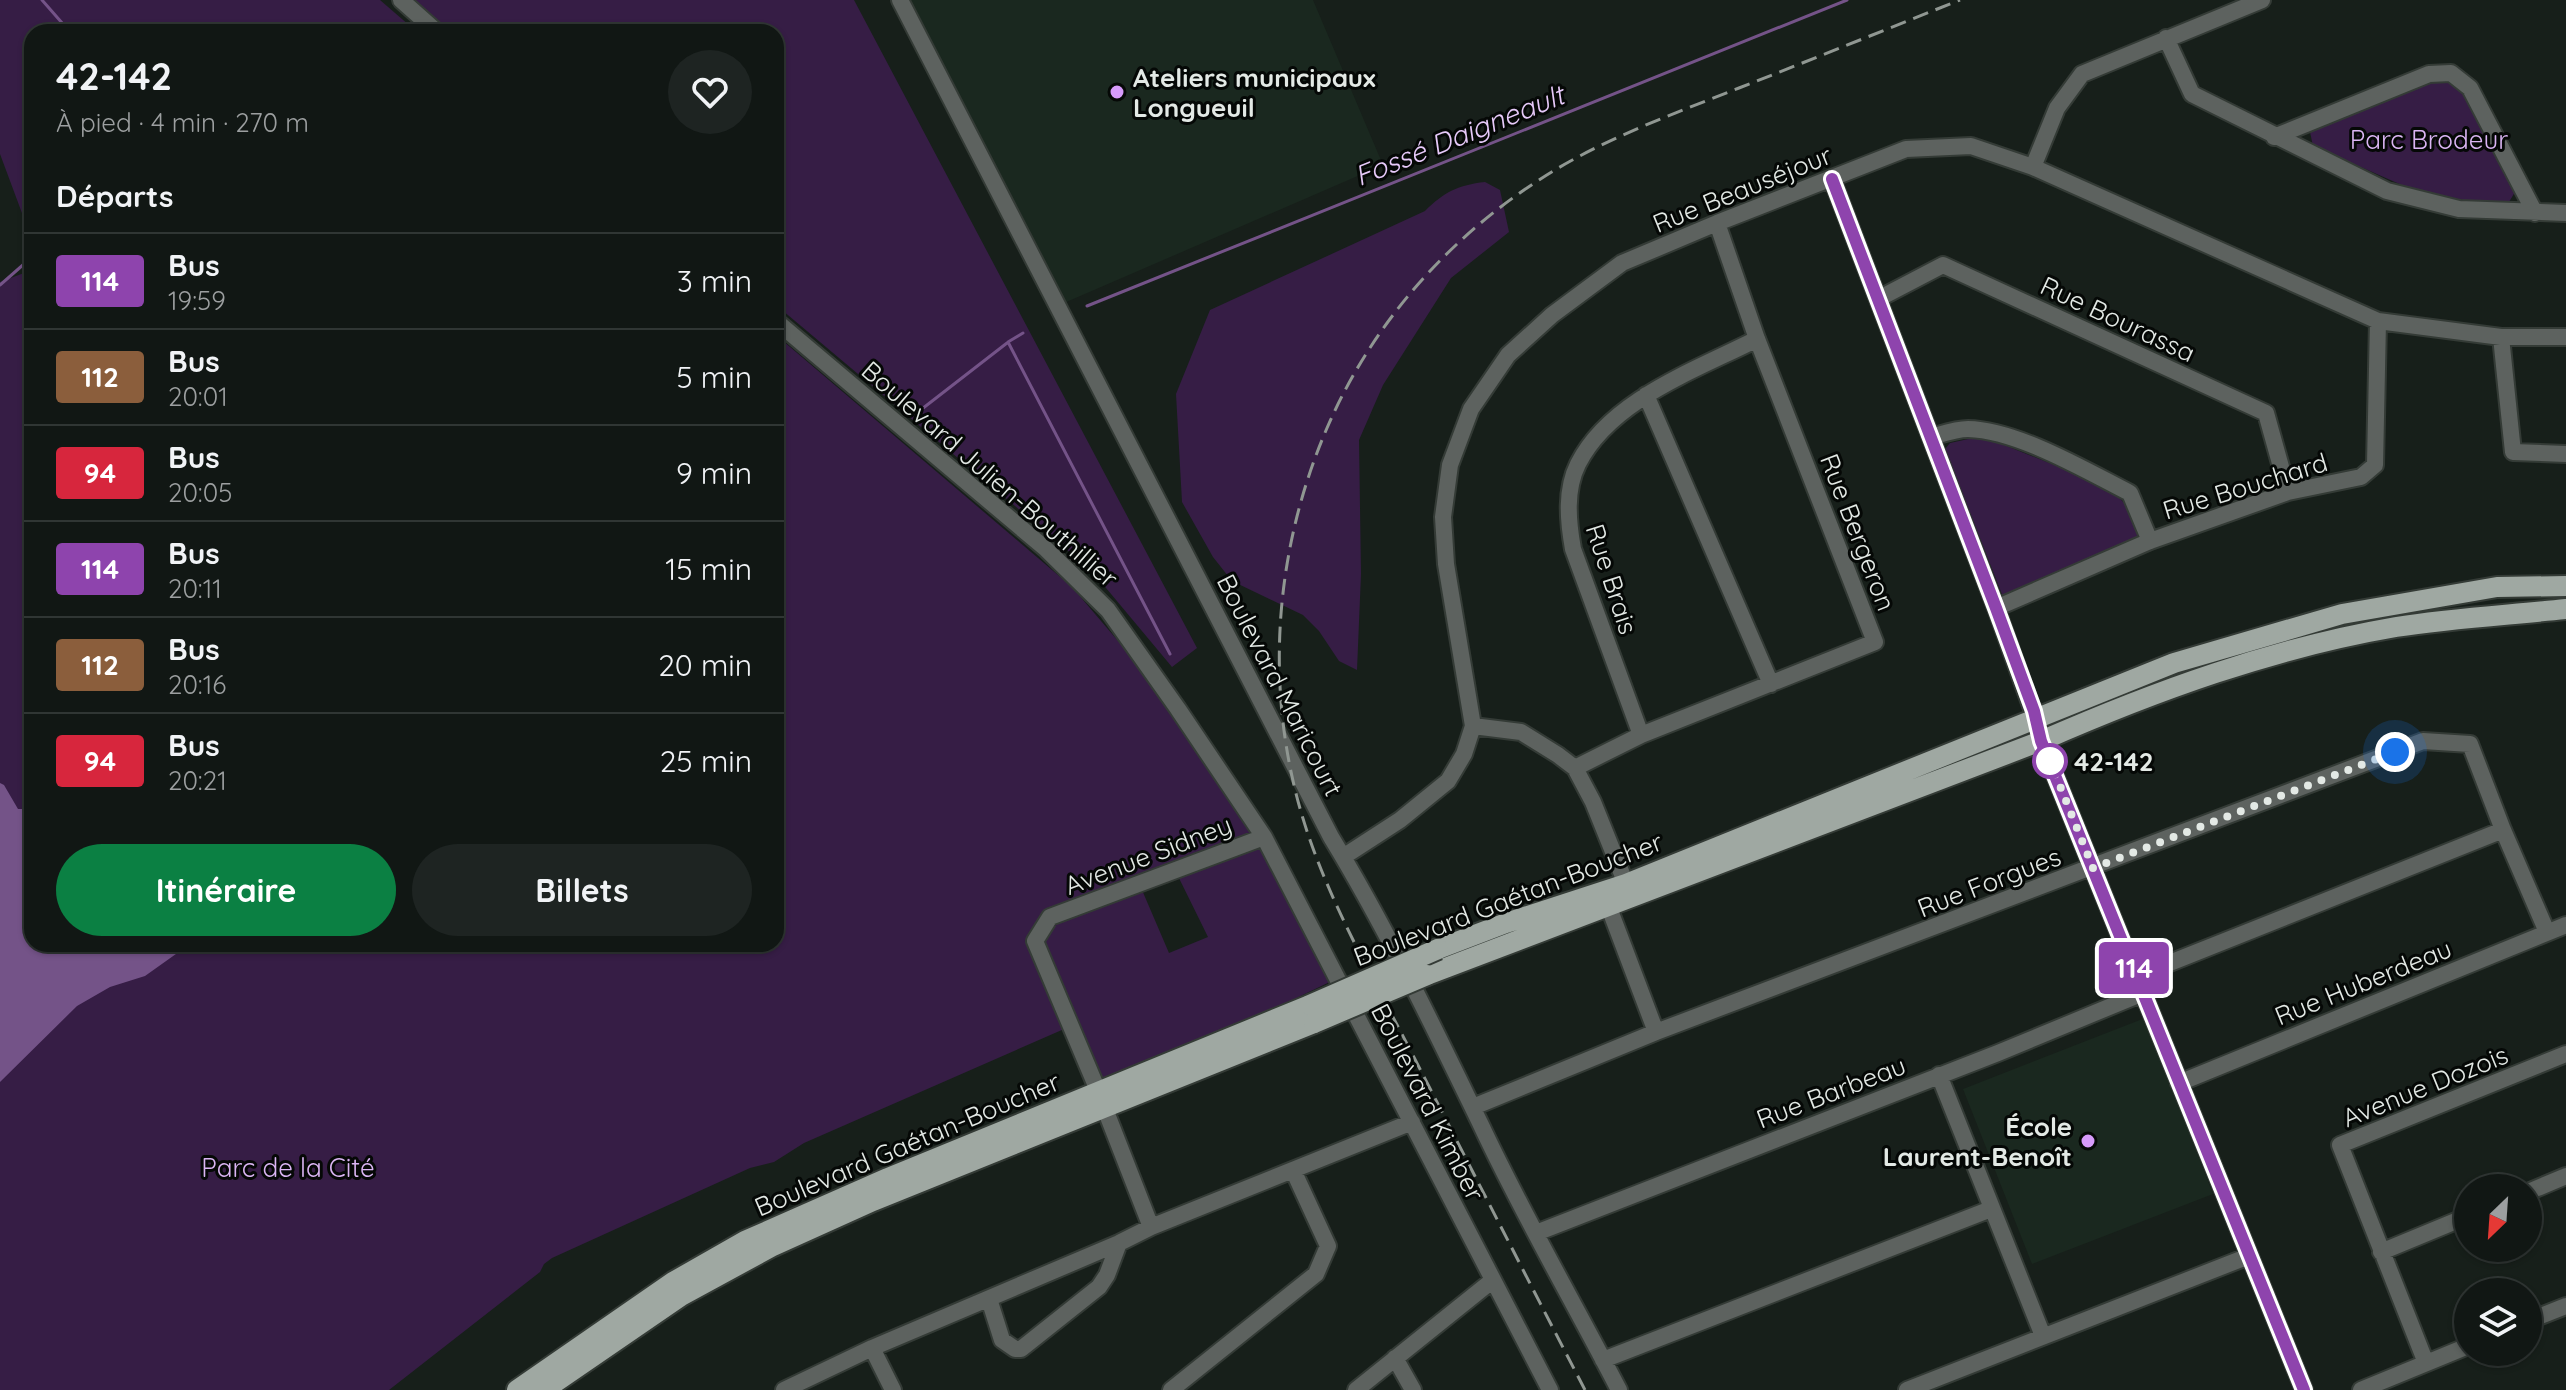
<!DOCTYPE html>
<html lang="fr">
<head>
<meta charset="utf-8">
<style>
	body { margin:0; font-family:Quicksand,sans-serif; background:#1e2422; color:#f1f3f6; height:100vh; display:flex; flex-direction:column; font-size:30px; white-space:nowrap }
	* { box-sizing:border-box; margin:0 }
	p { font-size:26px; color:#9c9fa0 }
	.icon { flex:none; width:44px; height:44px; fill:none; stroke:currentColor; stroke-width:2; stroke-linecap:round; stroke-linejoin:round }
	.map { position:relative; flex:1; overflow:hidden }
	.side { position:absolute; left:24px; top:24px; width:760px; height:928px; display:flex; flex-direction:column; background:#111714; border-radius:24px; box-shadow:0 2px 6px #0004,0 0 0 2px #303634 }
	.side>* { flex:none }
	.badge { padding:0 16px; border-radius:6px; font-size:28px; line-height:52px }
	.needle { width:52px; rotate:205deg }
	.buttons { position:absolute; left:2454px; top:1174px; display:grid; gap:16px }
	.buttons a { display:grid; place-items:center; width:88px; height:88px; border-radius:50%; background:#111714; box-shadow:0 2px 6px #0004,0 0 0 2px #303634; font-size:40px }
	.you { position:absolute; width:40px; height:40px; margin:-20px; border:6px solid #fff; border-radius:50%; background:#1a73e8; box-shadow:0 0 0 12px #1a73e833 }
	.map>.badge { position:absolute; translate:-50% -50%; box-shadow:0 0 0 4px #fff }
	h2 { padding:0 32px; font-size:30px; line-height:72px }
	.round { display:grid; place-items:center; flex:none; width:84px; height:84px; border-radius:42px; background:#1e2422 }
	.head { display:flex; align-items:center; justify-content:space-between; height:136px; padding:0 32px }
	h1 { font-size:38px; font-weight:800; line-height:60px }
	.button { display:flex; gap:16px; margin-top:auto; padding:16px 32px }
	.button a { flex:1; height:92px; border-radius:48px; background:#0b8043; color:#fff; font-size:32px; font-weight:800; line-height:92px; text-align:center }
	.button a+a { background:#1e2422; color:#f1f3f6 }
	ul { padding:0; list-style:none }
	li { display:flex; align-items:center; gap:24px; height:96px; padding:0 32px; border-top:2px solid #303634 }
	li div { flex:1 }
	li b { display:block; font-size:30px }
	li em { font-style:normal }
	li .badge { min-width:88px; font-weight:700; text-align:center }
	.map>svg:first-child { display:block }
	.built { fill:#1a281f }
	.green { fill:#361d45 }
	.water { fill:#745388 }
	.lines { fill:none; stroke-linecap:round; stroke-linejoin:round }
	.stream { stroke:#745388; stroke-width:3 }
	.minor-casing { stroke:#343b36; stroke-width:20 }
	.major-casing { stroke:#343b36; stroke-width:24 }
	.minor { stroke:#5d625f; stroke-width:16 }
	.major { stroke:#9fa8a2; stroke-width:20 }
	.rail { stroke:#909792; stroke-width:3; stroke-dasharray:16 8; stroke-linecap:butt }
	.major-bridge-casing { stroke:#343b36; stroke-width:24; stroke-linecap:butt }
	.major-bridge { stroke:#9fa8a2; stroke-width:20 }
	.line-casing { stroke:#fff; stroke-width:18 }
	.line { stroke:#8e44ad; stroke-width:12 }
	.walk { stroke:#e3e9e5; stroke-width:8; stroke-dasharray:0 14.4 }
	.poi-dot { fill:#d69bfa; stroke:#050806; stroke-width:3 }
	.stop-dot { fill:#fff; stroke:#8e44ad; stroke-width:4 }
	.labels { text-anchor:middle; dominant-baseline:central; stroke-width:6; stroke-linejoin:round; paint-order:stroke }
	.poi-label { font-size:26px; font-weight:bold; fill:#e3e9e5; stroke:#050806; text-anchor:start }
	.park-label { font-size:26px; fill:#dbb5f4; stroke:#050806 }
	.street-label { font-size:26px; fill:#e3e9e5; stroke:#050806 }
	.stop-label { font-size:26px; font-weight:bold; fill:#e3e9e5; stroke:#050806; text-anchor:start }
	.water-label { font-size:28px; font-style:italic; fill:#e7cafa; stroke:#050806 }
</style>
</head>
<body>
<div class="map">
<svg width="2566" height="1390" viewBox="0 0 2566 1390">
	<rect width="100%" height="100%" fill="#171f1a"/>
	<path class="built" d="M906,0H1313L1383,165L1064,303Z
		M2145,1018L2213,1194L2032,1264L1963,1089Z"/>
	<path class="green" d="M0,0H380L417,32H32V240L0,154Z
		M411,0H854L1197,648L1172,667L1091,570L776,305V32H448Z
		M2441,78L2461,85L2515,192L2509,202L2463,200L2404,186L2313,146L2310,132Z
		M1485,182L1500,190L1509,232L1451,278L1383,385L1359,440L1361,574L1357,670L1339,661L1319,631L1303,615L1232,581L1213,557L1182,502L1176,394L1210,310L1425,211C1444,192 1458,185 1485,182Z
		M32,270V944H776V335L1072,587L1136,662L1259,836L1139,883L1169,953L1208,937L1175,870L1264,837L1338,978L1099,1093L1071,1026L804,1143L774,1162L750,1168L552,1258L544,1264L540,1272L389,1390H0V282Z
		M1982,436L2084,477L2114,492L2133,513L2139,541L2003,597L1945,449L1950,443Z"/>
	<path class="water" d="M0,783L4,785L18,809H32V944H190L145,976L110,987L77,1006L0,1082Z"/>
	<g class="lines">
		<path class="stream" d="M42,0L70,32
			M0,285L32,257
			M1087,306L1847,0
			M1023,333L1008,342L1170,654
			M918,412L1007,343"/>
		<g class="minor-casing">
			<path id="minor" d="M401,0L437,32
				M900,0L1331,837C1387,929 1434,1028 1481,1125C1523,1215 1573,1301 1619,1390
				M2166,38L2192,94L2387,191L2459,209L2566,213
				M2274,137L2429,74L2451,73L2470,88L2535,213
				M2033,167L2057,108L2082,74L2262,0
				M1832,179L1996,608L2036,720L2041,741L2304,1390
				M1878,299L1943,265L2266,413L2288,492
				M776,321L1046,549L1108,610L1178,709L1264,837L1550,1390
				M2501,337L2513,452L2566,454
				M1646,395L1771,684
				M1931,437C1942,434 1956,429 1968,429C2017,430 2085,470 2130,493L2150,541
				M1996,608L2150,541L2288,492L2361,477L2375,465L2378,321
				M1473,726L1521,732L1558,755L1575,768L1593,802L1626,884
				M1641,735L1573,549C1568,521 1565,490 1578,464C1610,400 1696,370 1757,339
				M1575,768L1641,735L1875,642L1757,339L1717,223
				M1343,857L1400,820L1448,781L1464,754L1473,726L1446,564L1443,517L1450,465L1471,409L1508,355L1552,315L1622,263L1717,223L1906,149L1971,146L2033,167L2378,321L2501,337H2566
				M1608,905L1656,1032
				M2137,976L2503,830
				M1939,1075L2043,1336
				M2179,1083L2566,925
				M1099,1093L1035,941L1050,917L1264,837
				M1473,1107L1656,1032L2423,741L2470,744L2503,830L2547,932
				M1105,1109L1151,1227
				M2528,1192L2566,1176
				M1536,1233L1998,1053L2143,993
				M2381,1252L2468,1216
				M989,1299L1002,1340L1015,1349H1021L1099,1287L1107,1275L1119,1243
				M2528,1321L2566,1306
				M872,1348L893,1390
				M1395,1358L1413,1390
				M1603,1360L1991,1209
				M2426,1363L2340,1145L2566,1054
				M784,1390L872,1348L1119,1243L1151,1227L1412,1122
				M1171,1390L1316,1274L1328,1246L1293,1170
				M1356,1390L1493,1280
				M1907,1390L2249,1256
				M2361,1390L2468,1346"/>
		</g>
		<g class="major-casing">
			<path id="major" d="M1438,949L1506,923L1626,884L2174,663L2342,614L2497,587L2566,586
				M1427,975L2041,741C2155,691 2273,648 2396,627C2452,618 2510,615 2566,609
				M517,1390L673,1282L745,1241L888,1178L1310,1005
				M544,1390L681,1296L771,1247L873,1201L1314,1023"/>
		</g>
		<use href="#minor" class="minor"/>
		<use href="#major" class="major"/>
		<path class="rail" d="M1585,1390C1530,1284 1476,1178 1421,1071C1383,996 1338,920 1310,840C1263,706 1271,558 1327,428C1371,326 1446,240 1539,180C1600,140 1671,115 1739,88C1813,59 1887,29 1960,0"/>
		<g class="major-bridge-casing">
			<path id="major-bridge" d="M1310,1005L1438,949
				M1314,1023L1427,975"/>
		</g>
		<use href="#major-bridge" class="major-bridge"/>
	</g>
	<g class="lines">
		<g class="line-casing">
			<path id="line" d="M1832,179L1996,608L2034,711L2041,741L2304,1390"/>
		</g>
		<use href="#line" class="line"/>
		<path class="walk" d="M2050,761L2093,868L2395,752"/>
	</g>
	<g class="poi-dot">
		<circle cx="1117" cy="92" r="8"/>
		<circle cx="2088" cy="1141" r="8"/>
	</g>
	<circle class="stop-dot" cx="2050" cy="761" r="16"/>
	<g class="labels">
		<g class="poi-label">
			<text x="1133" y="77">Ateliers municipaux<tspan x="1133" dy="30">Longueuil</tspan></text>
			<text x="2072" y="1126" text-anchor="end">École<tspan x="2072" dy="30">Laurent-Benoît</tspan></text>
		</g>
		<g class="park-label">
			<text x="2429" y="139">Parc Brodeur</text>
			<text x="288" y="1167">Parc de la Cité</text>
		</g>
		<g class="street-label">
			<text transform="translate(1742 189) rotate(-22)">Rue Beauséjour</text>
			<text transform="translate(2118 319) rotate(25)">Rue Bourassa</text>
			<text transform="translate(990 474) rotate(41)">Boulevard Julien-Bouthillier</text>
			<text transform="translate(2245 486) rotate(-17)">Rue Bouchard</text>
			<text transform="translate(1858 532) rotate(69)">Rue Bergeron</text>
			<text transform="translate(1612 579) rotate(72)">Rue Brais</text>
			<text transform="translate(1280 685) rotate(63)">Boulevard Maricourt</text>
			<text transform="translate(1148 855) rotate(-21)">Avenue Sidney</text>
			<text transform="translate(1989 882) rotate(-21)">Rue Forgues</text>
			<text transform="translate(1508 899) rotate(-21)">Boulevard Gaétan-Boucher</text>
			<text transform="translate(2363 982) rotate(-22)">Rue Huberdeau</text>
			<text transform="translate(2425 1086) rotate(-22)">Avenue Dozois</text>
			<text transform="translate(1831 1092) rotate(-21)">Rue Barbeau</text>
			<text transform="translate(1428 1102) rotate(63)">Boulevard Kimber</text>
			<text transform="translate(907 1144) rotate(-23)">Boulevard Gaétan-Boucher</text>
		</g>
		<g class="stop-label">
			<text x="2074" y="761">42-142</text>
		</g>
		<g class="water-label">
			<text transform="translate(1459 135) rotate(-22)">Fossé Daigneault</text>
		</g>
	</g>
</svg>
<div class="buttons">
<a><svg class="needle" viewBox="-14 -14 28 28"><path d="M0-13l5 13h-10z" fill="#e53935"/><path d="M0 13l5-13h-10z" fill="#9c9fa0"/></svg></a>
<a><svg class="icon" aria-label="layers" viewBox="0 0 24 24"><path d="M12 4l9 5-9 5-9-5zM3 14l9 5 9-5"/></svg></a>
</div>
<div class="you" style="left:2395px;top:752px"></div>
<b class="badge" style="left:2134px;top:968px;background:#8e44ad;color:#fff">114</b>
<section class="side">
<div class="head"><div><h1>42-142</h1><p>À pied · 4 min · 270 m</p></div><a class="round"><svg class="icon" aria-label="heart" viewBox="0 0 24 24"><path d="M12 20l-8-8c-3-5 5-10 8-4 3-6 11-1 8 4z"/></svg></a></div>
<h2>Départs</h2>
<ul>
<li><span class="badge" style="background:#8e44ad;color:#fff">114</span><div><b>Bus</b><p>19:59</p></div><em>3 min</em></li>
<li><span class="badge" style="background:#8b5e3c;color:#fff">112</span><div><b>Bus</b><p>20:01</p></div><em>5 min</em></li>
<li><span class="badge" style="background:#d7263d;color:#fff">94</span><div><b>Bus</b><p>20:05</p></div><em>9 min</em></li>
<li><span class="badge" style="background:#8e44ad;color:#fff">114</span><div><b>Bus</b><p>20:11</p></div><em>15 min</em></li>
<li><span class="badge" style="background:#8b5e3c;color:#fff">112</span><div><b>Bus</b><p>20:16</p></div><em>20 min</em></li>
<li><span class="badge" style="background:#d7263d;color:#fff">94</span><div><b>Bus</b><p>20:21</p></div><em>25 min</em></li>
</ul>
<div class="button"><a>Itinéraire</a><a>Billets</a></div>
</section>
</div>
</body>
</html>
